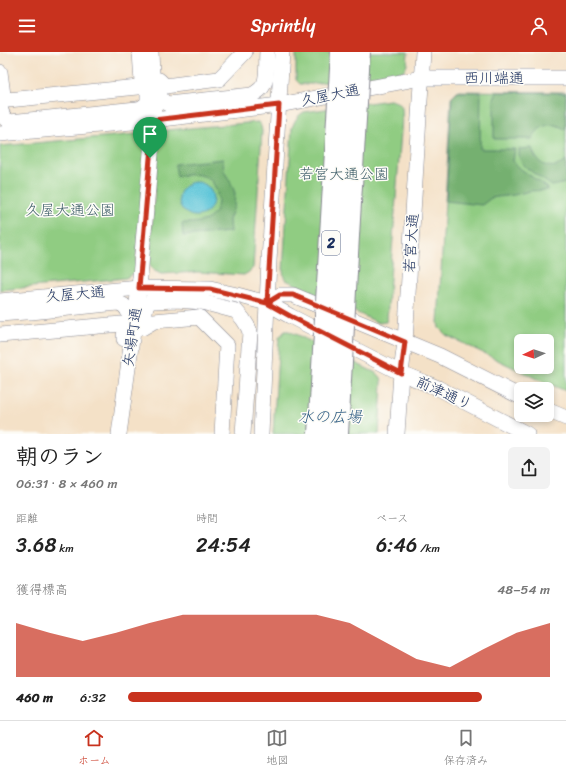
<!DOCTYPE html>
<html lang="ja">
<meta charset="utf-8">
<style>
body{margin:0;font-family:Sriracha,"Klee One",sans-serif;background:#f2f2f2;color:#222;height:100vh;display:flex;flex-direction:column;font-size:15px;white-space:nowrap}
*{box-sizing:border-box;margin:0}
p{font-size:13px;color:#767676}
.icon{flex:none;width:22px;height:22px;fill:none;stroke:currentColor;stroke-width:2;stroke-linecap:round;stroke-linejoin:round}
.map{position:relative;height:382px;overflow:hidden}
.side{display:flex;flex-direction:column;background:#fff;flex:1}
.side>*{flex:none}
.needle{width:26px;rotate:266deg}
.buttons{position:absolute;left:514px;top:282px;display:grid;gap:8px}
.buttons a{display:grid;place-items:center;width:40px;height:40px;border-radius:6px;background:#fff;box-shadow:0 2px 6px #0003;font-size:20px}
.pin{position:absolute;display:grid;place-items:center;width:34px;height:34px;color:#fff;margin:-41px -17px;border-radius:50% 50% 50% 0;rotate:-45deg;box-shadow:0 0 4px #0007}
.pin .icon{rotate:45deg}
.round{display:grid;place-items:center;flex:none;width:42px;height:42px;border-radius:6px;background:#f2f2f2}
.head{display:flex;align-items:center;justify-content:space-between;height:68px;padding:0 16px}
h1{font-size:22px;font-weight:600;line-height:30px}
.stats{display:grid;grid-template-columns:repeat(3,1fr);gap:6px;height:68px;padding:4px 16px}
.stats div{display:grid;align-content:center}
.stats b{font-size:20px;font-weight:600}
.stats small{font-size:11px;font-weight:400}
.stats p{font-size:11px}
.chart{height:112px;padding:8px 16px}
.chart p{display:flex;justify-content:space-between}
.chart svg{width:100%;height:72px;margin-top:4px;fill:#c8321e;opacity:.7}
ul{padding:0 16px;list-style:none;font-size:13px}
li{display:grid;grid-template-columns:64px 48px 1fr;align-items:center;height:30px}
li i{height:10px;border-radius:5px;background:#c8321e}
header{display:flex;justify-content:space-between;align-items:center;height:52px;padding:0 16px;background:#c8321e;color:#fff;font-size:18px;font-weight:600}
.dock{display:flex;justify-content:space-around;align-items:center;height:56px;border-top:1px solid #e0e0e0;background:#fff;font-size:11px;color:#767676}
.dock a{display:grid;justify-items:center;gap:2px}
.dock .selected{color:#c8321e}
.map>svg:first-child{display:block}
.green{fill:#90cc82;stroke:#567e70;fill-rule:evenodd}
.forest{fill:#74b070;stroke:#487067}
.water{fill:#5cc5d8;stroke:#3c7a9b}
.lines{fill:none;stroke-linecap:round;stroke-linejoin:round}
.minor-casing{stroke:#888892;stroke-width:16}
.minor{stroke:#fff;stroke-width:15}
.highway-bridge-casing{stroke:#888892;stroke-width:24;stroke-linecap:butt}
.highway-bridge{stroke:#fff;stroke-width:22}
.route-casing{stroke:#fff;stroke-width:8}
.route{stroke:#c8321e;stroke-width:5}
.labels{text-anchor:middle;stroke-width:3;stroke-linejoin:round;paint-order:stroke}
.shield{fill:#fdfcf7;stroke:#5f6c8c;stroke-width:1}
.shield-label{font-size:14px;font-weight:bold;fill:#1b2f5e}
.street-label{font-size:15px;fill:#1b2f5e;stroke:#fdfcf7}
.park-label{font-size:15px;fill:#3e5e69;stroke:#fdfcf7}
.water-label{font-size:16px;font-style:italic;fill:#2e5c83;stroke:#fdfcf7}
</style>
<header><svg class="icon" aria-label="menu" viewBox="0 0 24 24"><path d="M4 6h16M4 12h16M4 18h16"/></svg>Sprintly<svg class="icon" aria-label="person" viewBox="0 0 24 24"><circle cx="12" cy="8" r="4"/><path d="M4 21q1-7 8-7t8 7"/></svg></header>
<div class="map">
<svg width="566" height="382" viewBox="0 0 566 382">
<rect width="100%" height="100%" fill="#fdfcf7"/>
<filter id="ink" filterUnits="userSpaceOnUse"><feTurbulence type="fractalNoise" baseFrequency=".025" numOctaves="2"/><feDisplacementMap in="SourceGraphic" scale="8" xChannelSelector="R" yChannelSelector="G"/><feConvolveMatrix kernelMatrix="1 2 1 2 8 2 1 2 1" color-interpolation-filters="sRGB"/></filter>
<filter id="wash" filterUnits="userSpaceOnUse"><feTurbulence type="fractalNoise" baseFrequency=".012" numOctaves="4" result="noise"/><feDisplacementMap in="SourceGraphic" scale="16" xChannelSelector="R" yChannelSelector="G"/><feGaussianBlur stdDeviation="0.9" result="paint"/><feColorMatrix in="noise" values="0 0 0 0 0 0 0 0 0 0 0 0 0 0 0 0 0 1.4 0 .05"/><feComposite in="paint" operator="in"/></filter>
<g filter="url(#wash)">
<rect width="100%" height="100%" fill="#f4e1c7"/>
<g class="green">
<path d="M296,0h112c-1,8 1,16 -7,20l-90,12h-11l-4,-4z"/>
<path d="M458,39l108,1v299l-29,-12 -91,-44 -7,-7 -1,-5 13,-225zM521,289h26v26h-26z"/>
<path d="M390,48c12,3 13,6 12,18l-15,201 -1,3 -7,1 -93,-43 -2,-3 -1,-6 9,-143c3,-8 5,-12 12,-16z"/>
<polygon points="258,70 261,74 262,79 253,216 249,220 244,223 198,220 161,222 153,218 149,212 159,85 167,78"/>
<path d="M137,82c5,2 7,5 9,10l-11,128 -9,6 -126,12v-144z"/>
<path d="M285,279h4l87,42c5,3 6,6 6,11l-3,50h-106l6,-96 4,-5z"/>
</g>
<g class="forest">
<polygon points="458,40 481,40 480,97 515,97 513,109 515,113 548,136 547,138 530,139 514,143 497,145 491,146 482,153 446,149 452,45"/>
<path d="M497,40l69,1v37c-14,-10 -27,-5 -34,9h-38v-40z"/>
<path d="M532,96c5,18 19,24 34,13v22l-14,3c-8,-6 -29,-18 -32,-27 -1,-3 -1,-7 -1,-10z"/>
<path d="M223,107l1,12 7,12 4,10 -1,14 -5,13 1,12 -47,4 -1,-13c7,0 17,0 24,-3 13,-6 14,-21 9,-33 -2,-4 -4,-7 -8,-9 -9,-6 -20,-3 -30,-1l-2,-13z"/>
</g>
<circle class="water" cx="196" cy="147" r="17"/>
</g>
<g filter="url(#ink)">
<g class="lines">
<g class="minor-casing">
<g id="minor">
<polyline points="0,20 3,43 8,48 138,35 142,30 140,0"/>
<polyline points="159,28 165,34 219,27 245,0"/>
<path d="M159,31c1,10 -1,17 9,21l84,-9c5,-3 10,-6 12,-11 4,-8 2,-23 3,-32"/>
<path d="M0,54c1,7 3,13 10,16l127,-13 4,-1 7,-5v-14"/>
<polyline points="0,82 154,68 279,53 421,26 566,26"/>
<polyline points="0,249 139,236 210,237 237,243 267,251 290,264 401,321 438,336 527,382"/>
<polyline points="267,251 280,243 293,243 440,304 521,345"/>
<path d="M0,262l25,-2h6l86,-9c11,1 14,13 13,23"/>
<polyline points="0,283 121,272 125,276 124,287"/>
<polyline points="547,358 566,366"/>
<polyline points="119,382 139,236 154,68 151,0"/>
<polyline points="222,382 227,293 199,265 154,269 142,276 146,254 147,252 152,249 177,248 202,250 236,259 243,267 248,275 250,280 243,382"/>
<polyline points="261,382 269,209 282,0"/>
<polyline points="397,382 401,321 405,290 423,0"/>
</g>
</g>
<use href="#minor" class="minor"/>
<g class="highway-bridge-casing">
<g id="highway-bridge">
<polyline points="319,382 342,0"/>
<polyline points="337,382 348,184 359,0"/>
</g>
</g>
<use href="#highway-bridge" class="highway-bridge"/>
</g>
</g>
<g class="lines" filter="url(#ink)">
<g class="route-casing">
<polyline id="route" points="150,106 139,236 210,237 267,251 280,243 293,243 405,290 401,321 290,264 267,251 279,53 154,68 150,106"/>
</g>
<use href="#route" class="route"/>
</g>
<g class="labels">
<rect class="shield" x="322" y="179" width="18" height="24" rx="3"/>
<g class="shield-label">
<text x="331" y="196">2</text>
</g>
<g class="street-label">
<text x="494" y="31">西川端通</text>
<text transform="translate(330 43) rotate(-11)" y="5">久屋大通</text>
<text transform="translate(411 191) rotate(-86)" y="5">若宮大通</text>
<text transform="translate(75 242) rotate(-5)" y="5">久屋大通</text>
<text transform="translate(132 285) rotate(-82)" y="5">矢場町通</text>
<text transform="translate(444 341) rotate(25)" y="5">前津通り</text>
</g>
<g class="park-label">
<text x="344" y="127">若宮大通公園</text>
<text x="70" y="163">久屋大通公園</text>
</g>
<g class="water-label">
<text x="330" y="370">水の広場</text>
</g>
</g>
</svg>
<div class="buttons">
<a><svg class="needle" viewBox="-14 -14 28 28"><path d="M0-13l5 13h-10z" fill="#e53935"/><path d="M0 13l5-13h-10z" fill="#767676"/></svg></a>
<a><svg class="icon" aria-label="layers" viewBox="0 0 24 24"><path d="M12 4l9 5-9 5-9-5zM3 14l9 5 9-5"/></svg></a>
</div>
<div class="pin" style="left:150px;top:106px;background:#1e9e55"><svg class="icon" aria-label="arrive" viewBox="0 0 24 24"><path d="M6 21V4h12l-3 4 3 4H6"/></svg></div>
</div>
<section class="side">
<div class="head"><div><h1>朝のラン</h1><p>06:31 · 8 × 460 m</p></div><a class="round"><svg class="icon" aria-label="share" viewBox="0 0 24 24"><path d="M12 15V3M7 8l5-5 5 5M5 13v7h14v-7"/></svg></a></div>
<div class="stats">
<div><p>距離</p><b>3.68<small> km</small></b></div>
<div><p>時間</p><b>24:54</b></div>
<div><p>ペース</p><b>6:46<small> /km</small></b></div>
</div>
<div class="chart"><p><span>獲得標高</span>48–54 m</p>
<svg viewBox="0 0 160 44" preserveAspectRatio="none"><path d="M0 44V11L10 17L20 22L30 17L40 11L50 6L60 6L70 6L80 6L90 6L100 11L110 22L120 33L130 38L140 27L150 17L160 11V44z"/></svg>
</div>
<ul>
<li><b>460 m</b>6:32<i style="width:84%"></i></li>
</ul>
</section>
<nav class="dock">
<a class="selected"><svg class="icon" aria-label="home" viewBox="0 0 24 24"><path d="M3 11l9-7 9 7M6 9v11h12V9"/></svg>ホーム</a>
<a><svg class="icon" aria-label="map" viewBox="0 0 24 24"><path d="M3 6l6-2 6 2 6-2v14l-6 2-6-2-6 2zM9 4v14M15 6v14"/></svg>地図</a>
<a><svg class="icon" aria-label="saved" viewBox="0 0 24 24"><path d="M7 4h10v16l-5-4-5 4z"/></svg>保存済み</a>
</nav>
